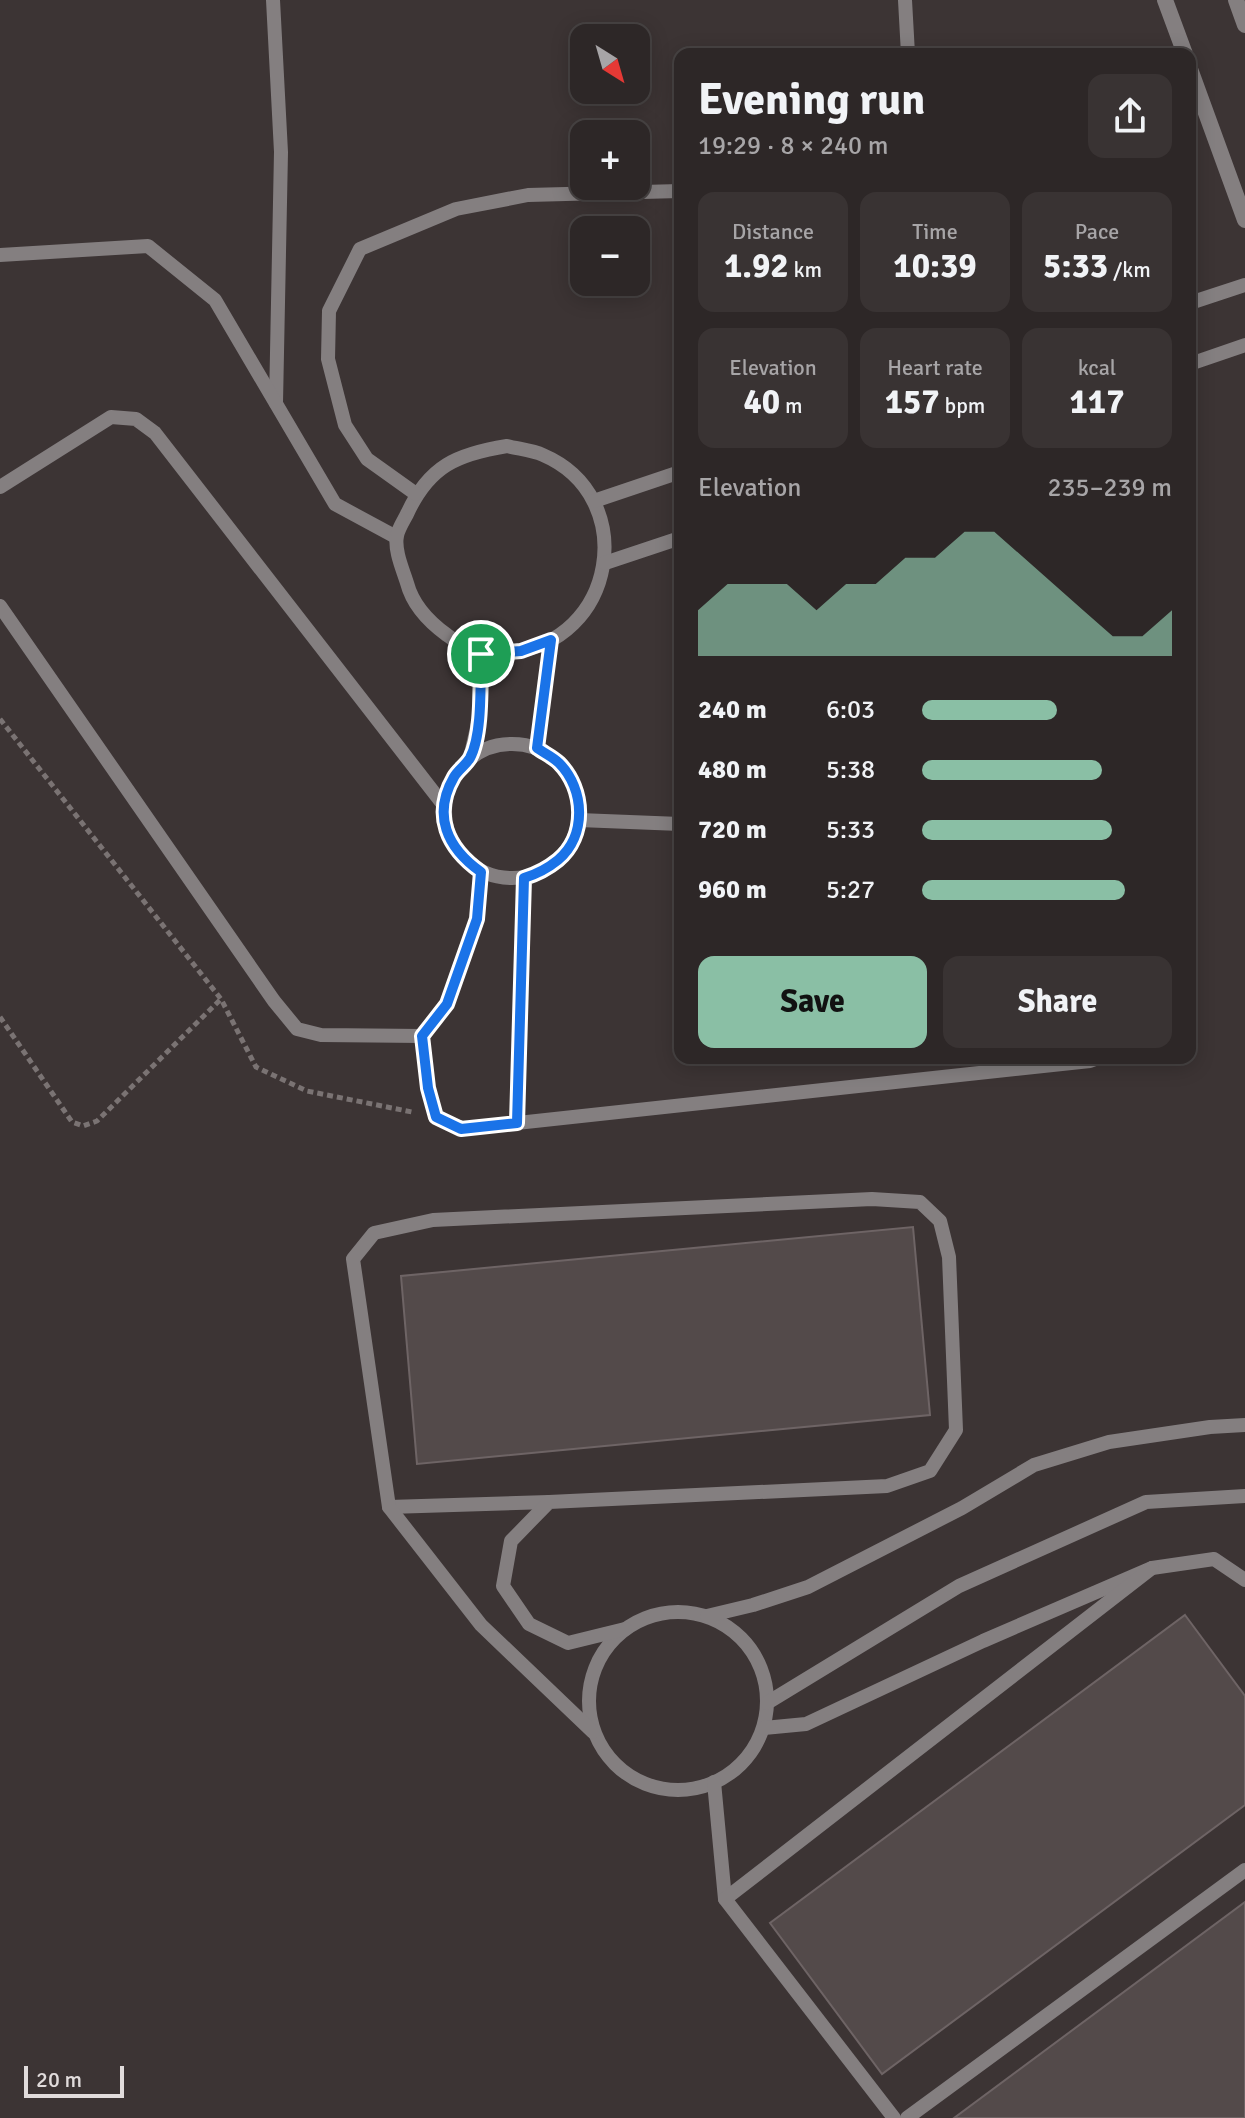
<!DOCTYPE html>
<meta charset="utf-8">
<style>
body{margin:0;font-family:Signika,sans-serif;background:#393333;color:#f1f3f6;height:100vh;display:flex;flex-direction:column;font-size:30px;white-space:nowrap}
*{box-sizing:border-box;margin:0}
p{font-size:26px;color:#a7a5a7}
.icon{flex:none;width:44px;height:44px;fill:none;stroke:currentColor;stroke-width:2;stroke-linecap:round;stroke-linejoin:round}
.map{position:relative;flex:1;overflow:hidden}
.drawer{position:absolute;left:674px;top:48px;width:522px;height:1016px;display:flex;flex-direction:column;background:#2d2727;border-radius:16px;box-shadow:0 4px 20px #0003,0 0 0 2px #484444}
.drawer>*{flex:none}
.needle{width:52px;rotate:143deg}
.controls{position:absolute;left:570px;top:24px;display:grid;gap:16px}
.controls a{display:grid;place-items:center;width:80px;height:80px;border-radius:16px;background:#2d2727;box-shadow:0 4px 20px #0003,0 0 0 2px #484444;font-size:40px}
.scale{position:absolute;left:24px;bottom:20px;width:100px;box-sizing:border-box;padding-left:8px;border:4px solid #e1dcdc;border-top:0;font-size:22px;line-height:28px;white-space:nowrap;color:#e1dcdc;-webkit-text-stroke:6px #3c3434;paint-order:stroke}
.pin{position:absolute;display:grid;place-items:center;width:68px;height:68px;color:#fff;margin:-34px;border:4px solid #fff;border-radius:50%;box-shadow:0 2px 8px #0007}
.round{display:grid;place-items:center;flex:none;width:84px;height:84px;border-radius:16px;background:#393333}
.summary{display:flex;align-items:center;justify-content:space-between;height:136px;padding:0 24px}
h1{font-size:44px;font-weight:700;line-height:60px}
.metrics{display:grid;grid-template-columns:repeat(3,1fr);gap:12px;height:136px;padding:8px 24px}
.metrics div{display:grid;align-content:center;border-radius:16px;background:#393333;text-align:center}
.metrics b{font-size:34px;font-weight:700}
.metrics small{font-size:22px;font-weight:400}
.metrics p{font-size:22px}
.chart{height:224px;padding:16px 24px}
.chart p{display:flex;justify-content:space-between}
.chart svg{width:100%;height:144px;margin-top:8px;fill:#8abfa5;opacity:.7}
.cta{display:flex;gap:16px;margin-top:auto;padding:16px 24px}
.cta a{flex:1;height:92px;border-radius:16px;background:#8abfa5;color:#111;font-size:32px;font-weight:700;line-height:92px;text-align:center}
.cta a+a{background:#393333;color:#f1f3f6}
ul{padding:0 24px;list-style:none;font-size:26px}
li{display:grid;grid-template-columns:128px 96px 1fr;align-items:center;height:60px}
li i{height:20px;border-radius:10px;background:#8abfa5}
.map>svg:first-child{display:block}
.building{fill:#534a4a;stroke:#6e6465;stroke-width:2}
.lines{fill:none;stroke-linecap:round;stroke-linejoin:round}
.path{stroke:#7a7373;stroke-width:5;stroke-dasharray:6 4;stroke-linecap:butt}
.service{stroke:#847f80;stroke-width:14}
.minor{stroke:#847f80;stroke-width:16}
.route-casing{stroke:#fff;stroke-width:16}
.route{stroke:#1a73e8;stroke-width:10}
</style>
<div class="map">
<svg width="1245" height="2118" viewBox="0 0 1245 2118">
<rect width="100%" height="100%" fill="#3c3434"/>
<g class="building">
<polygon points="913,1227 930,1415 417,1464 401,1276"/>
<polygon points="1185,1615 1245,1696 1245,1805 882,2074 770,1923"/>
<polygon points="1245,1902 1245,2118 954,2118"/>
</g>
<g class="lines">
<g class="path">
<polyline points="0,719 221,999 256,1067 307,1091 412,1112"/>
<polyline points="0,1017 72,1122 83,1126 97,1121 221,999"/>
</g>
<g class="service">
<polyline points="273,0 281,152 276,403"/>
<polyline points="905,0 908,54"/>
<polyline points="0,255 148,246 215,300 335,504 396,537"/>
<polyline points="1190,303 1245,285"/>
<polyline points="1190,364 1245,345"/>
<path d="M507,446c11,3 25,4 36,9 98,42 73,189 -34,197 -27,1 -40,0 -62,-17 -18,-13 -34,-29 -40,-52 -4,-13 -13,-33 -10,-47 1,-7 7,-16 10,-22 22,-48 50,-60 100,-68z"/>
<polyline points="0,487 111,417 136,419 155,433 442,803"/>
<polyline points="416,494 367,459 345,425 328,359 329,311 360,249 456,209 528,195 680,191"/>
<polyline points="594,501 680,472"/>
<polyline points="605,563 680,538"/>
<polyline points="0,606 274,1001 297,1029 321,1035 422,1036 447,1004 477,919 481,872"/>
<circle cx="512" cy="811" r="67"/>
<polyline points="537,748 551,640"/>
<polyline points="470,758 479,719 481,654"/>
<polyline points="579,820 680,824"/>
<polyline points="422,1036 428,1088 436,1117 461,1129 1090,1061 1098,1058"/>
<polyline points="517,1123 524,878"/>
<polyline points="389,1507 549,1502"/>
<circle cx="678" cy="1701" r="89"/>
<polyline points="707,1616 753,1605 808,1587 962,1508 1034,1465 1109,1442 1210,1427 1245,1425"/>
<polyline points="767,1703 959,1586 1146,1502 1245,1496"/>
<polyline points="764,1728 806,1724 983,1641 1152,1568 1214,1559 1245,1580"/>
<polyline points="593,1732 481,1625 389,1507 353,1259 374,1233 433,1220 872,1199 920,1202 940,1221 949,1257 956,1430 930,1471 887,1486 549,1502 511,1541 503,1586 529,1624 568,1643 625,1629"/>
<polyline points="714,1782 725,1899 894,2118"/>
<polyline points="725,1899 1152,1568"/>
<polyline points="907,2118 1245,1870"/>
</g>
<g class="minor">
<polyline points="1165,0 1185,54"/>
<polyline points="1236,0 1245,25"/>
<polyline points="1190,69 1245,220"/>
</g>
</g>
<g class="lines">
<g class="route-casing">
<path id="route" d="M551,640l-14,108c7,5 16,9 22,15 26,26 28,73 -1,97 -11,9 -21,14 -34,18l-7,245 -56,6 -25,-12 -8,-29 -6,-52 25,-32 30,-85 4,-47c-34,-24 -49,-57 -27,-95 4,-7 12,-12 16,-19 13,-24 10,-77 11,-104l40,-3z"/>
</g>
<use href="#route" class="route"/>
</g>
</svg>
<div class="controls">
<a><svg class="needle" viewBox="-14 -14 28 28"><path d="M0-13l5 13h-10z" fill="#e53935"/><path d="M0 13l5-13h-10z" fill="#a7a5a7"/></svg></a>
<a>+</a>
<a>−</a>
</div>
<div class="scale">20 m</div>
<div class="pin" style="left:481px;top:654px;background:#1e9e55"><svg class="icon" aria-label="arrive" viewBox="0 0 24 24"><path d="M6 21V4h12l-3 4 3 4H6"/></svg></div>
<section class="drawer">
<div class="summary"><div><h1>Evening run</h1><p>19:29 · 8 × 240 m</p></div><a class="round"><svg class="icon" aria-label="share" viewBox="0 0 24 24"><path d="M12 15V3M7 8l5-5 5 5M5 13v7h14v-7"/></svg></a></div>
<div class="metrics">
<div><p>Distance</p><b>1.92<small> km</small></b></div>
<div><p>Time</p><b>10:39</b></div>
<div><p>Pace</p><b>5:33<small> /km</small></b></div>
</div>
<div class="metrics">
<div><p>Elevation</p><b>40<small> m</small></b></div>
<div><p>Heart rate</p><b>157<small> bpm</small></b></div>
<div><p>kcal</p><b>117</b></div>
</div>
<div class="chart"><p><span>Elevation</span>235–239 m</p>
<svg viewBox="0 0 160 44" preserveAspectRatio="none"><path d="M0 44V30L10 22L20 22L30 22L40 30L50 22L60 22L70 14L80 14L90 6L100 6L110 14L120 22L130 30L140 38L150 38L160 30V44z"/></svg>
</div>
<ul>
<li><b>240 m</b>6:03<i style="width:54%"></i></li>
<li><b>480 m</b>5:38<i style="width:72%"></i></li>
<li><b>720 m</b>5:33<i style="width:76%"></i></li>
<li><b>960 m</b>5:27<i style="width:81%"></i></li>
</ul>
<div class="cta"><a>Save</a><a>Share</a></div>
</section>
</div>
